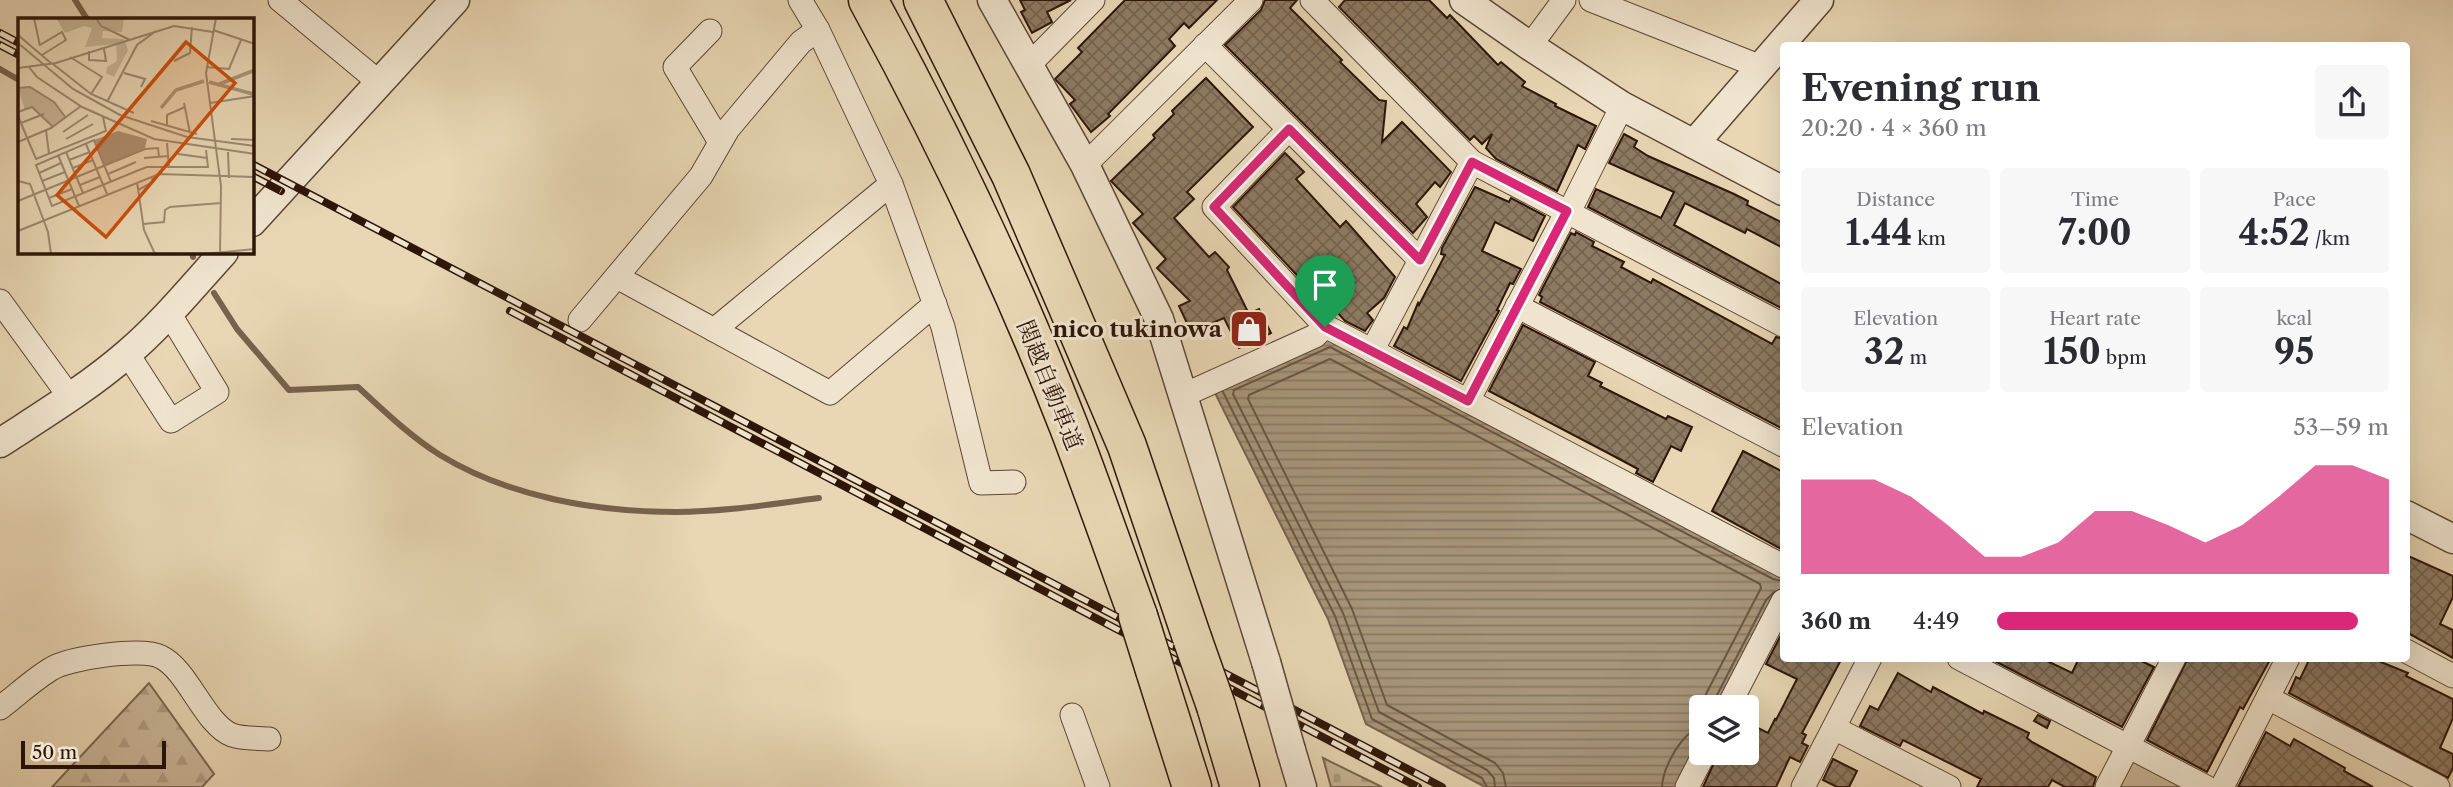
<!DOCTYPE html>
<meta charset="utf-8">
<style>
body{margin:0;font-family:"Libre Caslon Text","Noto Serif JP",serif;background:#f7f7f7;color:#2b2b33;height:100vh;display:flex;flex-direction:column;font-size:26px;white-space:nowrap}
*{box-sizing:border-box;margin:0}
p{font-size:23px;color:#7c7c81}
.icon{flex:none;width:38px;height:38px;fill:none;stroke:currentColor;stroke-width:2;stroke-linecap:round;stroke-linejoin:round}
.map{position:relative;flex:1;overflow:hidden}
.sheet{position:absolute;left:1780px;top:42px;width:630px;height:620px;display:flex;flex-direction:column;background:#fff;border-radius:7px;box-shadow:0 7px 28px #0002}
.sheet>*{flex:none}
.controls{position:absolute;left:1689px;top:695px;display:grid;gap:14px}
.controls a{display:grid;place-items:center;width:70px;height:70px;border-radius:7px;background:#fff;box-shadow:0 7px 28px #0002;font-size:35px}
.scale{position:absolute;left:21px;bottom:18px;width:145px;box-sizing:border-box;padding-left:7px;border:4px solid #2d1609;border-top:0;font-size:19px;line-height:24px;white-space:nowrap;color:#2d1609;-webkit-text-stroke:5px #f0e4ce;paint-order:stroke}
.pin{position:absolute;display:grid;place-items:center;width:60px;height:60px;color:#fff;margin:-72px -30px;border-radius:50% 50% 50% 0;rotate:-45deg;box-shadow:0 0 7px #0007}
.pin .icon{rotate:45deg}
.round{display:grid;place-items:center;flex:none;width:74px;height:74px;border-radius:7px;background:#f7f7f7}
.overview{display:flex;align-items:center;justify-content:space-between;height:119px;padding:0 21px}
h1{font-size:38px;font-weight:800;line-height:52px}
.stats{display:grid;grid-template-columns:repeat(3,1fr);gap:10px;height:119px;padding:7px 21px}
.stats div{display:grid;align-content:center;border-radius:7px;background:#f7f7f7;text-align:center}
.stats b{font-size:35px;font-weight:800}
.stats small{font-size:19px;font-weight:400}
.stats p{font-size:19px}
.chart{height:196px;padding:14px 21px}
.chart p{display:flex;justify-content:space-between}
.chart svg{width:100%;height:126px;margin-top:7px;fill:#db2777;opacity:.7}
ul{padding:0 21px;list-style:none;font-size:23px}
li{display:grid;grid-template-columns:112px 84px 1fr;align-items:center;height:52px}
li i{height:18px;border-radius:9px;background:#db2777}
.map>svg:first-child{display:block}
.green{fill:#c8b597;stroke:#7a6650;stroke-width:2}
.forest{fill:url(#forest-firs);stroke:#7a6650;stroke-width:2}
.cemetery{fill:url(#cemetery-stones);stroke:#7a6650;stroke-width:2}
.water{fill:url(#water-rules);stroke:#77624d;stroke-width:2}
.lines{fill:none;stroke-linecap:round;stroke-linejoin:round}
.shore{stroke:#6a5642;stroke-width:2}
.stream{stroke:#77624d;stroke-width:6}
.building{fill:url(#building-cross-hatch);stroke:#2d1609;stroke-width:2}
.minor-casing{stroke:#5c4634;stroke-width:25}
.tertiary-casing{stroke:#5c4634;stroke-width:31}
.motorway-casing{stroke:#2d1609;stroke-width:41}
.minor{stroke:#f0e4ce;stroke-width:23}
.tertiary{stroke:#f0e4ce;stroke-width:28}
.motorway{stroke:#e8d6b4;stroke-width:38}
.rail-casing{stroke:#2d1609;stroke-width:8}
.rail{stroke:#f0e4ce;stroke-width:5;stroke-dasharray:16;stroke-linecap:butt}
.tertiary-bridge-casing{stroke:#5c4634;stroke-width:31;stroke-linecap:butt}
.motorway-bridge-casing{stroke:#2d1609;stroke-width:41;stroke-linecap:butt}
.tertiary-bridge{stroke:#f0e4ce;stroke-width:28}
.motorway-bridge{stroke:#e8d6b4;stroke-width:38}
.route-casing{stroke:#fff;stroke-width:14}
.route{stroke:#db2777;stroke-width:9}
.labels{text-anchor:middle;stroke-width:6;stroke-linejoin:round;paint-order:stroke}
.poi-label{font-size:23px;font-weight:bold;fill:#2d1609;stroke:#f0e4ce;text-anchor:end}
.street-label{font-size:23px;fill:#2d1609;stroke:#f0e4ce}
.inset-river{fill:none;stroke:#a8957a;stroke-width:3.5}
.inset-road{fill:none;stroke:#9d8970;stroke-width:2}
.view{fill:#cc4f0c;fill-opacity:0.15;stroke:#cc4f0c;stroke-width:3.5}
.inset-edge{fill:none;stroke:#2d1609;stroke-width:3.5}
</style>
<div class="map">
<svg width="2453" height="787" viewBox="0 0 2453 787">
<defs>
<pattern id="forest-firs" width="22" height="20" patternUnits="userSpaceOnUse" patternTransform="scale(1.75)"><rect width="22" height="20" fill="#c8b597"/><path d="M5 1l3.5 6h-7zM16 11l3.5 6h-7z" fill="#ac9b81"/></pattern>
<pattern id="cemetery-stones" width="16" height="16" patternUnits="userSpaceOnUse" patternTransform="scale(1.75)"><rect width="16" height="16" fill="#c8b597"/><path d="M2 7V4a2 2 0 0 1 4 0v3zM10 15v-3a2 2 0 0 1 4 0v3z" fill="#ac9b81"/></pattern>
<pattern id="water-rules" width="6" height="5" patternUnits="userSpaceOnUse" patternTransform="scale(1.75)"><rect width="6" height="5" fill="#a8957a"/><path d="M0 2.5h6" fill="none" stroke="#897962"/></pattern>
<pattern id="building-cross-hatch" width="8" height="8" patternUnits="userSpaceOnUse" patternTransform="scale(1.75)"><rect width="8" height="8" fill="#8e7a62"/><path d="M0 0l8 8M0 8l8-8" fill="none" stroke="#74634f"/></pattern>
</defs>
<rect width="100%" height="100%" fill="#e8d6b4"/>
<filter id="stains"><feTurbulence type="fractalNoise" baseFrequency=".00286" numOctaves="4"/><feColorMatrix values="0 0 0 0 .2 0 0 0 0 .09 0 0 0 0 .02 0 0 0 .5 -.17"/></filter>
<radialGradient id="worn" r=".72"><stop offset=".6" stop-color="#630" stop-opacity="0"/><stop offset="1" stop-color="#630" stop-opacity=".3"/></radialGradient>
<polygon class="green" points="2128,746 2206,787 2107,787"/>
<polygon class="forest" points="149,683 214,774 202,787 52,787"/>
<polygon class="cemetery" points="1323,758 1382,787 1331,787"/>
<polygon class="water" points="1325,326 1783,566 1783,601 1728,707 1701,707 1701,752 1687,787 1485,787 1366,724 1328,619 1210,383"/>
<g class="lines">
<g class="shore">
<polyline points="1223,392 1335,616 1372,719 1482,778 1487,787"/>
<polyline points="1714,707 1716,697 1766,600 1774,592"/>
<polyline points="1495,787 1494,778 1487,770 1379,712 1343,613 1233,394 1234,390 1330,347 1773,579 1783,581"/>
<polyline points="1506,787 1503,773 1495,763 1387,705 1352,609 1248,399 1249,395 1330,359 1760,584 1761,588 1706,694 1703,707"/>
<path d="M1662,787c1,-20 20,-55 39,-60"/>
</g>
<g class="stream">
<polyline points="75,0 87,19"/>
<polyline points="0,69 19,80"/>
<polyline points="192,252 193,257"/>
<path d="M214,293l23,36 52,61 69,-3c26,24 52,49 82,68 69,42 156,57 236,57 48,0 95,-8 143,-14"/>
</g>
</g>
<g class="building">
<polygon points="1020,0 1071,0 1047,12 1052,22 1032,33 1021,12 1025,10"/>
<polygon points="1125,0 1217,0 1189,28 1184,23 1169,39 1175,46 1108,114 1110,116 1091,132 1070,104 1075,100 1055,79 1082,52 1078,48"/>
<polygon points="1265,0 1297,0 1290,8 1342,60 1340,62 1379,100 1386,101 1382,142 1402,122 1451,172 1440,187 1435,182 1416,204 1427,217 1413,233 1225,45 1261,10"/>
<polygon points="1345,0 1429,0 1447,18 1450,15 1498,65 1501,62 1525,82 1522,86 1556,104 1555,106 1596,126 1585,149 1578,145 1557,191 1496,159 1486,148 1492,134 1482,144 1474,136 1470,140 1339,7"/>
<polygon points="1206,78 1253,127 1187,192 1194,199 1174,218 1209,257 1215,252 1229,267 1227,270 1249,314 1259,309 1271,333 1239,348 1224,318 1191,332 1179,306 1190,301 1157,268 1166,259 1133,223 1143,214 1111,181 1155,138 1153,135 1174,114 1172,111"/>
<polygon points="1624,134 1637,141 1634,147 1648,156 1734,194 1748,201 1747,205 1783,223 1783,248 1747,229 1745,233 1685,203 1674,225 1783,285 1783,309 1588,207 1596,189 1661,218 1674,192 1609,163"/>
<polygon points="1285,153 1304,172 1296,179 1340,227 1346,221 1395,277 1384,298 1367,313 1373,320 1365,331 1345,321 1313,285 1309,288 1233,207"/>
<polygon points="1475,187 1509,202 1511,198 1545,216 1533,241 1495,222 1482,251 1521,269 1513,284 1510,283 1497,310 1499,311 1461,381 1394,346 1404,327 1407,329 1418,303 1419,305 1445,255 1441,254 1442,248"/>
<polygon points="1576,232 1594,242 1592,246 1624,262 1621,267 1651,283 1653,279 1772,344 1776,337 1783,339 1783,429 1540,302 1542,297 1539,295 1571,233 1575,235"/>
<polygon points="1523,325 1595,362 1588,376 1602,383 1600,386 1666,419 1668,416 1692,427 1681,451 1671,446 1653,482 1636,473 1638,469 1608,453 1489,391"/>
<polygon points="1743,451 1783,472 1783,550 1712,511"/>
<polygon points="2406,555 2453,576 2453,597 2440,624 2453,630 2453,658 2406,632"/>
<polygon points="1783,631 1783,658 1842,658 1802,733 1806,735 1802,743 1808,746 1800,762 1790,757 1776,787 1703,787 1719,752 1746,752 1746,722 1768,733 1775,719 1776,720 1797,679 1766,664"/>
<polygon points="1989,658 2041,658 2072,673 2079,658 2135,658 2154,667 2122,727"/>
<polygon points="2188,658 2271,658 2243,709 2240,707 2207,772 2147,740"/>
<polygon points="2310,658 2371,658 2408,673 2406,676 2453,699 2453,718 2440,748 2453,754 2453,768 2448,778 2289,693 2296,677 2300,679"/>
<polygon points="1898,673 1931,692 1933,687 1983,714 1984,711 2029,733 2027,738 2032,742 2096,777 2093,787 2065,787 2052,780 2048,787 1977,787 1981,779 1903,740 1900,746 1860,726 1870,706 1878,710"/>
<polygon points="2038,715 2050,721 2047,728 2034,721"/>
<polygon points="2266,732 2290,746 2294,739 2345,768 2344,771 2373,787 2238,787"/>
<polygon points="1833,759 1857,771 1849,787 1837,787 1823,780"/>
</g>
<g class="lines">
<g class="minor-casing">
<g id="minor">
<polyline points="280,0 380,83"/>
<polyline points="800,0 818,30 891,184 943,327 981,483 1014,482"/>
<polyline points="1312,0 1472,162 1783,325"/>
<polyline points="1591,0 1761,67"/>
<polyline points="710,31 675,67 720,142"/>
<polyline points="1205,45 1420,260"/>
<polyline points="1530,46 1564,0"/>
<polyline points="1029,65 1093,0"/>
<polyline points="1289,129 1214,207 1325,326 1783,566"/>
<polyline points="1085,165 1251,0"/>
<polyline points="1569,212 1622,106"/>
<polyline points="617,277 830,393 935,304"/>
<polyline points="0,301 69,396"/>
<polyline points="1517,306 1783,445"/>
<polyline points="580,320 701,176 728,129 801,42 818,30"/>
<polyline points="714,330 891,184"/>
<polyline points="1372,351 1472,162"/>
<polyline points="127,353 171,421 217,392 169,313"/>
<polyline points="1184,395 1315,336 1325,326"/>
<polyline points="1468,401 1567,211"/>
<polyline points="2406,651 2453,676"/>
<polyline points="1959,658 2206,787"/>
<polyline points="2268,698 2438,787"/>
<polyline points="1728,707 1783,601"/>
<path d="M0,708c17,-13 33,-28 51,-39 17,-11 91,-22 110,-12 27,13 44,68 71,78 11,4 26,3 37,4"/>
<polyline points="1072,715 1098,787"/>
<polyline points="1834,728 1949,787"/>
<polyline points="1687,787 1705,752"/>
<polyline points="1803,787 1870,658"/>
<polyline points="2107,787 2174,658"/>
<polyline points="2222,787 2288,658"/>
</g>
</g>
<g class="tertiary-casing">
<g id="tertiary">
<polyline points="992,0 1085,165 1159,319 1266,662"/>
<polyline points="1464,0 1530,46 1622,106 1783,191"/>
<polyline points="1694,144 1819,0"/>
<polyline points="252,222 455,0"/>
<path d="M0,443c43,-28 89,-56 128,-90 35,-30 65,-67 96,-101"/>
<polyline points="2406,515 2453,539"/>
<polyline points="1291,750 1302,787"/>
</g>
</g>
<g class="motorway-casing">
<g id="motorway">
<path d="M868,0c74,135 145,283 201,427 24,63 46,126 69,189"/>
<polyline points="923,0 1011,175 1067,305 1127,446 1192,638"/>
<polyline points="1155,670 1192,787"/>
<polyline points="1216,706 1240,787"/>
</g>
</g>
<use href="#minor" class="minor"/>
<use href="#tertiary" class="tertiary"/>
<use href="#motorway" class="motorway"/>
<g class="rail-casing">
<g id="rail">
<polyline points="0,33 19,43"/>
<polyline points="0,45 19,55"/>
<polyline points="252,164 1442,787"/>
<polyline points="252,176 281,191"/>
<polyline points="510,311 1418,787"/>
</g>
</g>
<use href="#rail" class="rail"/>
<g class="tertiary-bridge-casing">
<polyline id="tertiary-bridge" points="1266,662 1291,750"/>
</g>
<g class="motorway-bridge-casing">
<g id="motorway-bridge">
<polyline points="1138,616 1155,670"/>
<polyline points="1192,638 1216,706"/>
</g>
</g>
<use href="#tertiary-bridge" class="tertiary-bridge"/>
<use href="#motorway-bridge" class="motorway-bridge"/>
</g>
<g class="lines">
<g class="route-casing">
<polygon id="route" points="1289,129 1420,260 1472,162 1567,211 1468,401 1325,327 1214,207"/>
</g>
<use href="#route" class="route"/>
</g>
<defs>
<g id="shop-square" transform="scale(2.0125)"><rect x="-9" y="-9" width="18" height="18" rx="4" fill="#8f2418" stroke="#f0e4ce"/><path d="M-5-2.5h2.3a2.7 3.5 0 0 1 5.4 0H5L5.5 6h-11ZM-1.5-2.5h3a1.5 2.3 0 0 0-3 0Z" fill="#fff"/></g>
</defs>
<g fill-rule="evenodd">
<use href="#shop-square" x="1249" y="329"/>
</g>
<g class="labels">
<g class="poi-label">
<text x="1222" y="337">nico tukinowa</text>
</g>
<g class="street-label">
<text transform="translate(1050 385) rotate(68)" y="8">関越自動車道</text>
</g>
</g>
<g transform="translate(18 18)">
<rect width="236" height="236" fill="#e8d6b4"/>
<path d="M12,69l24,15 12,16 -13,9 -21,-20 -7,3 -7,-22z" fill="#c8b597"/>
<path d="M38,0h68l-2,14 -19,-1 -1,7 22,1 4,11 -14,27 -8,-4 1,-6 10,-6 -1,-17 -31,3 7,-19 -8,-2 -19,7z" fill="#c8b597"/>
<path d="M100,113l29,8 -2,9 -41,18 -10,-26z" fill="#a8957a"/>
<path class="inset-river" d="M191,64l44,12M199,67l38,-15M143,90l15,-18 28,-9"/>
<path class="inset-road" d="M16,0l6,28M78,0l5,8 29,14M198,0l-10,55 15,113 -1,68M195,12l42,14M0,17l34,29M0,25l55,46 47,26 67,22 68,9M22,27l22,-13 4,8 -24,15M71,33v9l17,1 -2,-12M52,39l32,20 -11,17M156,43l16,-8 2,-26M35,46l38,30 43,19M11,49l8,10 45,30 72,32 101,15M188,49l23,2 12,-29M0,50l38,-5 118,-37 39,6M106,55l21,6 -4,8M0,70l12,-1 24,15 12,16M89,84l30,-57 19,-14M166,85l6,30M192,85l45,-7M0,94l14,-5 21,20M0,98l18,43 70,-28 -3,-14M133,103l46,13M3,105l23,-9M149,108v-11l18,-8M28,112l3,24M45,114l25,-17M48,121l27,-15M213,121l24,1M0,124l33,-14 30,-22M149,125l2,24M68,126l21,50M48,134l17,41M210,134l1,26M160,136l29,4M40,137l21,51M126,140l25,-2M51,142l21,-8M55,150l20,-8M21,155l22,-10M90,156l28,-12M0,163l12,3 18,48 3,22M24,163l23,-9M93,164l-17,-42 -58,25 16,41 87,-36 8,-3h61l-2,-17M119,164l7,48 11,24M62,167l20,-8M120,172l15,-8 -1,-5M31,180l23,-9M0,183l127,-52 13,-1 1,9M125,206l21,-2 1,-12 5,-3 51,-4M0,213l141,-57 96,3M186,236l51,-5"/>
<path class="view" d="M168,24l49,41 -129,154 -49,-42z"/>
<rect width="236" height="236" class="inset-edge"/>
</g>
<rect width="100%" height="100%" filter="url(#stains)"/>
<rect width="100%" height="100%" fill="url(#worn)"/>
</svg>
<div class="controls">
<a><svg class="icon" aria-label="layers" viewBox="0 0 24 24"><path d="M12 4l9 5-9 5-9-5zM3 14l9 5 9-5"/></svg></a>
</div>
<div class="scale">50 m</div>
<div class="pin" style="left:1325px;top:327px;background:#1e9e55"><svg class="icon" aria-label="arrive" viewBox="0 0 24 24"><path d="M6 21V4h12l-3 4 3 4H6"/></svg></div>
<section class="sheet">
<div class="overview"><div><h1>Evening run</h1><p>20:20 · 4 × 360 m</p></div><a class="round"><svg class="icon" aria-label="share" viewBox="0 0 24 24"><path d="M12 15V3M7 8l5-5 5 5M5 13v7h14v-7"/></svg></a></div>
<div class="stats">
<div><p>Distance</p><b>1.44<small> km</small></b></div>
<div><p>Time</p><b>7:00</b></div>
<div><p>Pace</p><b>4:52<small> /km</small></b></div>
</div>
<div class="stats">
<div><p>Elevation</p><b>32<small> m</small></b></div>
<div><p>Heart rate</p><b>150<small> bpm</small></b></div>
<div><p>kcal</p><b>95</b></div>
</div>
<div class="chart"><p><span>Elevation</span>53–59 m</p>
<svg viewBox="0 0 160 44" preserveAspectRatio="none"><path d="M0 44V11L10 11L20 11L30 17L40 27L50 38L60 38L70 33L80 22L90 22L100 27L110 33L120 27L130 17L140 6L150 6L160 11V44z"/></svg>
</div>
<ul>
<li><b>360 m</b>4:49<i style="width:92%"></i></li>
</ul>
</section>
</div>
